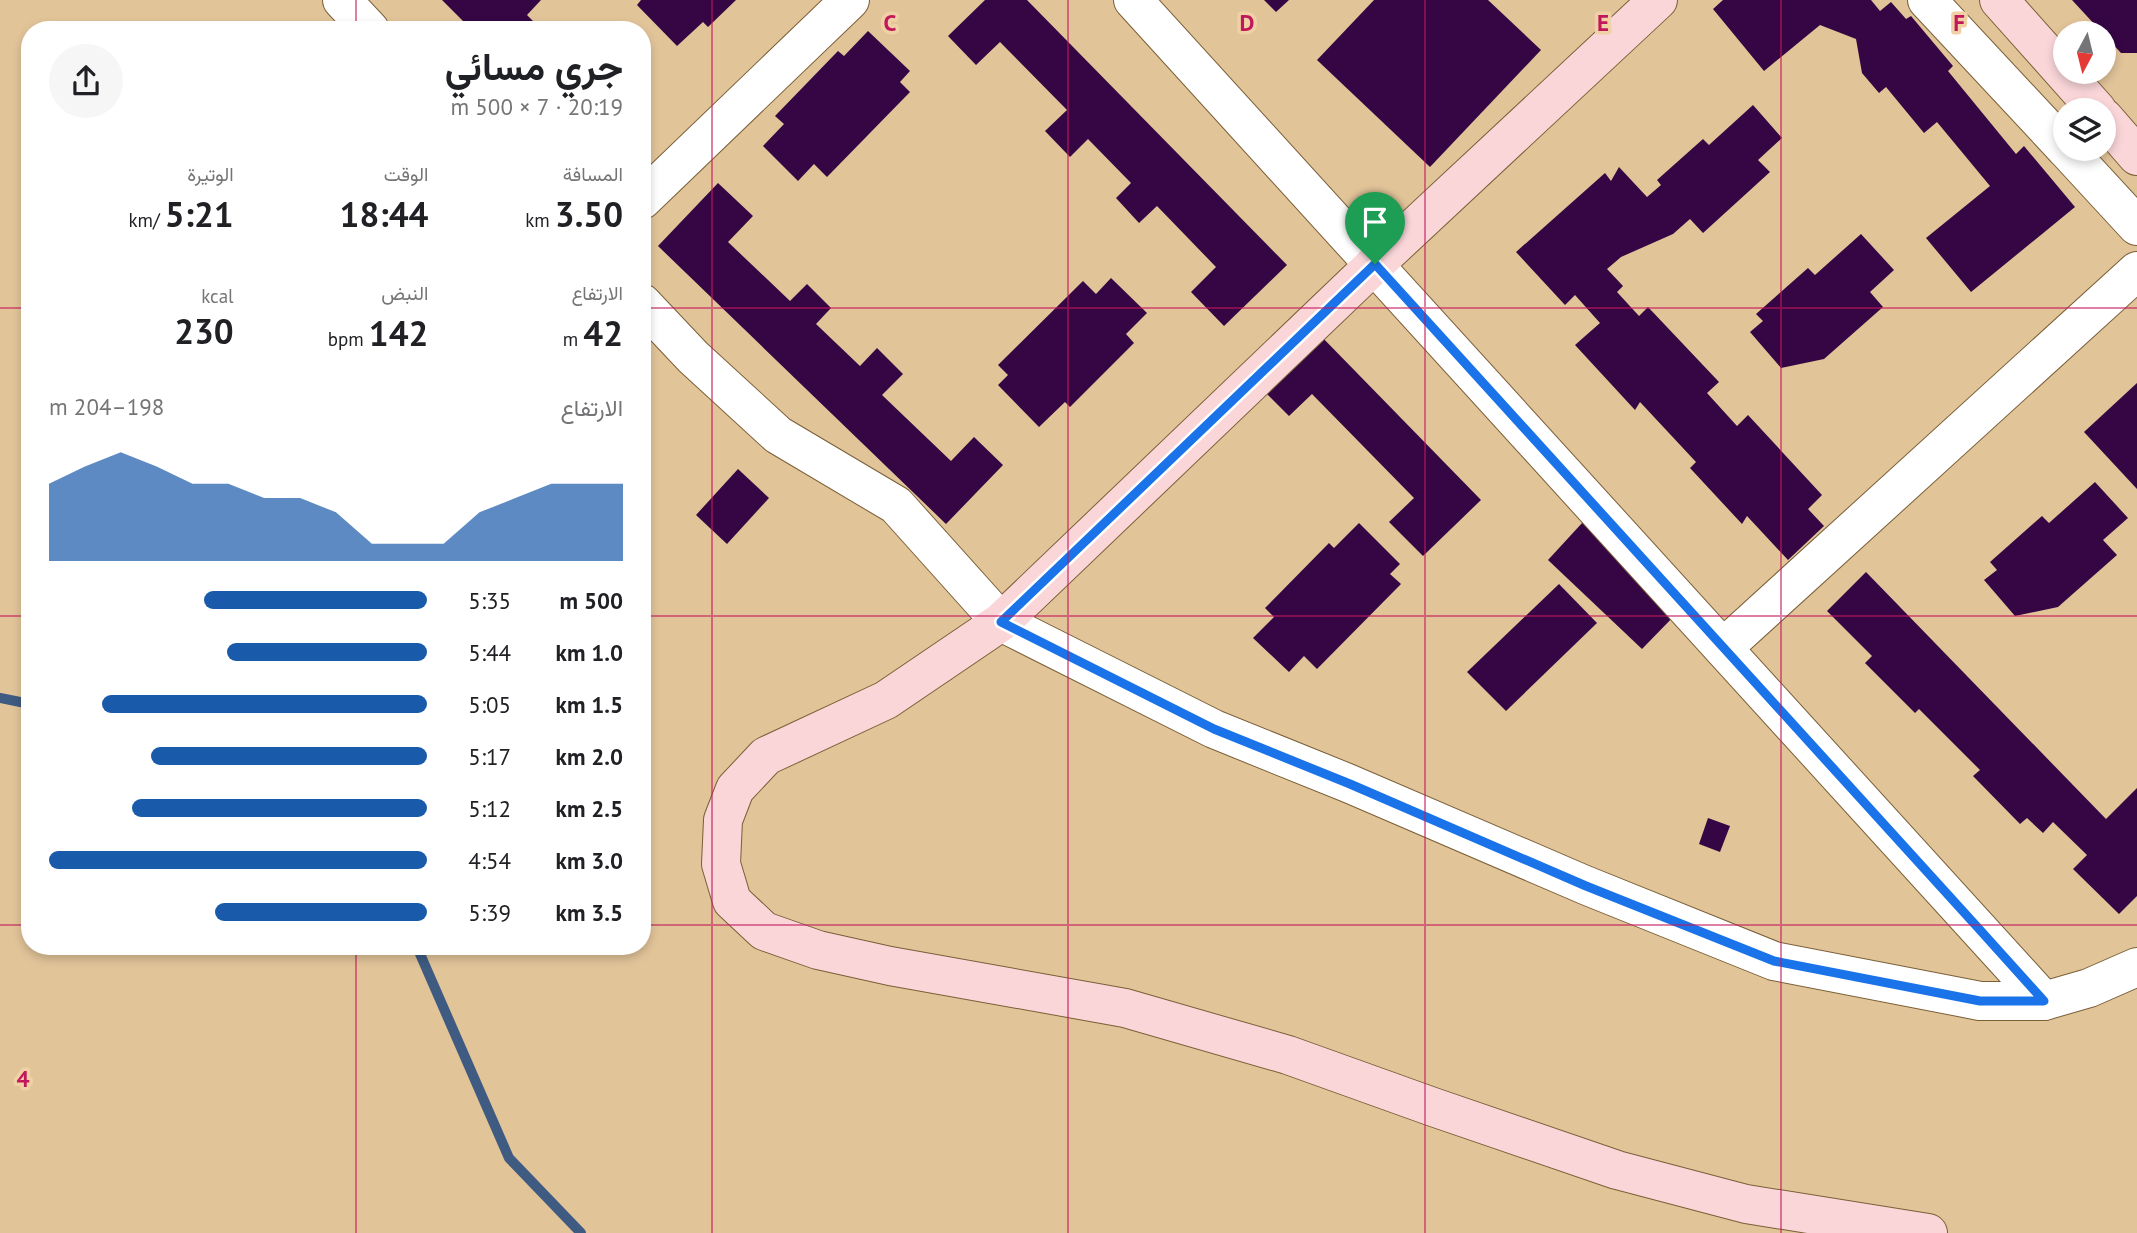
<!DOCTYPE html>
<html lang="ar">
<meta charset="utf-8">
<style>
body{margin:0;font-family:"PT Sans",Vazirmatn,sans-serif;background:#f6f6f6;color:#202124;direction:rtl;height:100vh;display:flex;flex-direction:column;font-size:26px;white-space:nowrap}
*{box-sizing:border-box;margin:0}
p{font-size:23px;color:#757577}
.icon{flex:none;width:38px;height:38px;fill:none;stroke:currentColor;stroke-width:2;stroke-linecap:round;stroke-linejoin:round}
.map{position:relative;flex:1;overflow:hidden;direction:ltr}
.drawer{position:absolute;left:21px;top:21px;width:630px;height:934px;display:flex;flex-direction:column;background:#fff;border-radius:28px;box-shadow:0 4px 10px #0003;direction:rtl}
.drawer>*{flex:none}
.needle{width:46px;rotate:187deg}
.tools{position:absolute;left:2053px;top:21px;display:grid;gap:14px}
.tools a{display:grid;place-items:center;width:63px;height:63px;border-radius:50%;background:#fff;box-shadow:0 4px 10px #0003;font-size:35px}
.pin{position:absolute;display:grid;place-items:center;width:60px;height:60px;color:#fff;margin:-72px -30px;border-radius:50% 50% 50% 0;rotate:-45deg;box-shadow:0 0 7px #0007}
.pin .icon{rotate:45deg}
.round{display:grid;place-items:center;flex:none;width:74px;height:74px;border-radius:37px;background:#f6f6f6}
.headline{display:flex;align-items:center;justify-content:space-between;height:119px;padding:0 28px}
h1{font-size:38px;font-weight:700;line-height:52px}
.metrics{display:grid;grid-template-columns:repeat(3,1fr);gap:10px;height:119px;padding:7px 28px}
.metrics div{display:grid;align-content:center}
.metrics b{font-size:35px;font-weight:700}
.metrics small{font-size:19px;font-weight:400}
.metrics p{font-size:19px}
.chart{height:196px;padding:14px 28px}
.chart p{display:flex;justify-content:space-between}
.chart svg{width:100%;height:126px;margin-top:7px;fill:#195aaa;opacity:.7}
ul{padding:0 28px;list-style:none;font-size:23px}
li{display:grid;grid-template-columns:112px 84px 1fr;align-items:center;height:52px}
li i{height:18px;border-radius:9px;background:#195aaa}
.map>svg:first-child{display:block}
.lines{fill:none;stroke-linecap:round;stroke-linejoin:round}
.stream{stroke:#3f5b81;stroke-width:10}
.building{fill:#350643}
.street-casing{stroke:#7a5f37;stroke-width:40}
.secondary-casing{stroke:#7a5f37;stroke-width:40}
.street{stroke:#fff;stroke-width:38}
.secondary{stroke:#fad6d9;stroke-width:38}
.route-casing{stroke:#fff;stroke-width:14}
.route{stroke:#1a73e8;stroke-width:9}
.grid{fill:none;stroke:#c2185b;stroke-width:2;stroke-opacity:0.55}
.grid-label{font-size:23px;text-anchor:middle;font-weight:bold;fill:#c2185b;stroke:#f0d1a5;stroke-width:7;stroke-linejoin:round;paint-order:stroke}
</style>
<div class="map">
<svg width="2137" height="1233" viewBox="0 0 2137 1233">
<rect width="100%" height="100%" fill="#e2c499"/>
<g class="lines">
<g class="stream">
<polyline points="0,698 30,704"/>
<polyline points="417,947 509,1158 581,1233"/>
</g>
</g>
<g class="building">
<polygon points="442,0 541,0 527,15 542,30 472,30"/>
<polygon points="641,0 736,0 708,27 703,22 677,46 637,5"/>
<polygon points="985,0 1027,0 1287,265 1224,326 1191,292 1216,267 1157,206 1139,223 1116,198 1131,183 1088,139 1070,157 1045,131 1067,110 1000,42 976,65 948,36"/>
<polygon points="1264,0 1289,0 1276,12"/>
<polygon points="1374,0 1488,0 1541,50 1430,167 1317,60"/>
<polygon points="1723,0 1871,0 1880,11 1891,2 1906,19 1911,16 1953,66 1948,71 2016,154 2024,146 2075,207 1971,292 1926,238 1990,186 1937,122 1924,133 1886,87 1879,93 1862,73 1856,39 1820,25 1764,71 1713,9"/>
<polygon points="2072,0 2137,0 2137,53 2121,53"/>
<polygon points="868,31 910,71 900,82 910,92 827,177 814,164 798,181 763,146 784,124 775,116 838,51 844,56"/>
<polygon points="1753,105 1782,138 1758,160 1770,172 1703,233 1690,219 1673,234 1621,257 1607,269 1623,286 1617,292 1639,316 1648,307 1719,382 1707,393 1737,426 1748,415 1822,495 1808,509 1824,526 1788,560 1747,516 1742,524 1690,468 1696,462 1640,402 1635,410 1575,345 1600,323 1575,295 1565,305 1516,252 1605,173 1611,181 1619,167 1647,197 1661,185 1657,180 1703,139 1709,145"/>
<polygon points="718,183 753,216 728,242 790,301 807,284 831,308 816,324 860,366 877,348 903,374 882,395 951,461 974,437 1003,465 946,524 658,246"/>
<polygon points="1861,234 1894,270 1870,292 1883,307 1824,359 1781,368 1750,332 1763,321 1756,314 1808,268 1815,275"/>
<polygon points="1111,278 1147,313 1126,334 1134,343 1070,407 1065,402 1039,427 998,385 1008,375 998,365 1083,281 1096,294"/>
<polygon points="1317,332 1481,500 1423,556 1389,522 1414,498 1312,394 1289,416 1260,387"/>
<polygon points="2137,383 2137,489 2084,432"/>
<polygon points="738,469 769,498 727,544 696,515"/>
<polygon points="2095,482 2128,518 2103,540 2117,555 2058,607 2015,616 1984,580 1997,570 1990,562 2042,516 2049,523"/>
<polygon points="1583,522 1678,612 1642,649 1548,560"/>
<polygon points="1359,523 1400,564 1390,574 1401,584 1317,669 1304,656 1289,672 1253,638 1274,617 1265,608 1329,543 1334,548"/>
<polygon points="1866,572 2106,819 2137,788 2137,896 2119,914 2073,869 2087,855 2053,822 2043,833 2027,818 2020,824 1973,776 1980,770 1919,709 1915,713 1865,663 1872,656 1827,611"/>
<polygon points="1559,584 1597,623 1506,711 1467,672"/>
<polygon points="1708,818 1730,826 1720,852 1699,844"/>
</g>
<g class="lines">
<g class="street-casing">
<g id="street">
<polyline points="342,0 370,30"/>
<polyline points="1133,0 2044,1001"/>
<polyline points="1927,0 2065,148"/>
<polyline points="2066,149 2137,226"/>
<polyline points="642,200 850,0"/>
<polyline points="642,303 693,357 778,435 896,505 1001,622 1214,729 1350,784 1585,885 1774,961 1980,1001 2044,1001 2089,988 2137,967"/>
<polyline points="1723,648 2137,271"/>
</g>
</g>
<g class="secondary-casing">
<g id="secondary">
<polyline points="1658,0 1375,264 1001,622 886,700 766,756 735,789 723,820 721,864 732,901 764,931 818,950 890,966 1125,1008 1288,1055 1433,1107 1617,1170 1746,1204 1928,1233"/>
<polyline points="1999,0 2097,110"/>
<polyline points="2104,118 2137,156"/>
</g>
</g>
<use href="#street" class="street"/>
<use href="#secondary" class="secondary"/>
</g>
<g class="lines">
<g class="route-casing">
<polygon id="route" points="1375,264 1980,930 2044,1001 1980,1001 1774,961 1586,886 1350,784 1214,729 1001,622"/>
</g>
<use href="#route" class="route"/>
</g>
<path class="grid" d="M356,0v30M712,0v1233M1068,0v1233M1425,0v1233M1781,0v1233M0,308h30M642,308h1495M0,616h30M642,616h1495M0,925h30M642,925h1495M356,947v286"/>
<g class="grid-label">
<text x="890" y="31">C</text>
<text x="1247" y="31">D</text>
<text x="1603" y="31">E</text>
<text x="1959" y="31">F</text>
<text x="23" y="1087">4</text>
</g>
</svg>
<div class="tools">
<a><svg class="needle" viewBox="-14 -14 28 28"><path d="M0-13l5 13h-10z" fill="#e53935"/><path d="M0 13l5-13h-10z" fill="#757577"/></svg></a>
<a><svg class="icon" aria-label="layers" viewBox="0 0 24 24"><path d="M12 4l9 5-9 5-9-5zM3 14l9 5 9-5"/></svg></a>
</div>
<div class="pin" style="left:1375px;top:264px;background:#1e9e55"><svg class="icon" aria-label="arrive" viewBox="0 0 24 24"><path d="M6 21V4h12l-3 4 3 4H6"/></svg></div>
<section class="drawer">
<div class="headline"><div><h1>جري مسائي</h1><p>20:19 · 7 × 500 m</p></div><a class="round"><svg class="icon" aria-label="share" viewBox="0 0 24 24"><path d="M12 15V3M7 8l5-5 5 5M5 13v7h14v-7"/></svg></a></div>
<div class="metrics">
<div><p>المسافة</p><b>3.50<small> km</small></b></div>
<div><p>الوقت</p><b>18:44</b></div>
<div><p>الوتيرة</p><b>5:21<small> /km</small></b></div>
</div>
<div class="metrics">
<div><p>الارتفاع</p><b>42<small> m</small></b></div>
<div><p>النبض</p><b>142<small> bpm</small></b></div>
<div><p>kcal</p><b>230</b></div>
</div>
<div class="chart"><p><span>الارتفاع</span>198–204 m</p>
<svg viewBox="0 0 160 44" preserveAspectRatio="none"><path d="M0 44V17L10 11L20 6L30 11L40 17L50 17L60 22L70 22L80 27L90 38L100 38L110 38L120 27L130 22L140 17L150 17L160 17V44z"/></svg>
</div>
<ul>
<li><b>500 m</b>5:35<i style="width:59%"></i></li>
<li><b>1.0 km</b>5:44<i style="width:53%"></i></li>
<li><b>1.5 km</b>5:05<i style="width:86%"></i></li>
<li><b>2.0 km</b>5:17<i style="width:73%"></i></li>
<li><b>2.5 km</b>5:12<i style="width:78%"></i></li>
<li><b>3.0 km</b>4:54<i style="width:100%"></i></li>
<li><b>3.5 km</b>5:39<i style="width:56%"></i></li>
</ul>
</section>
</div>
